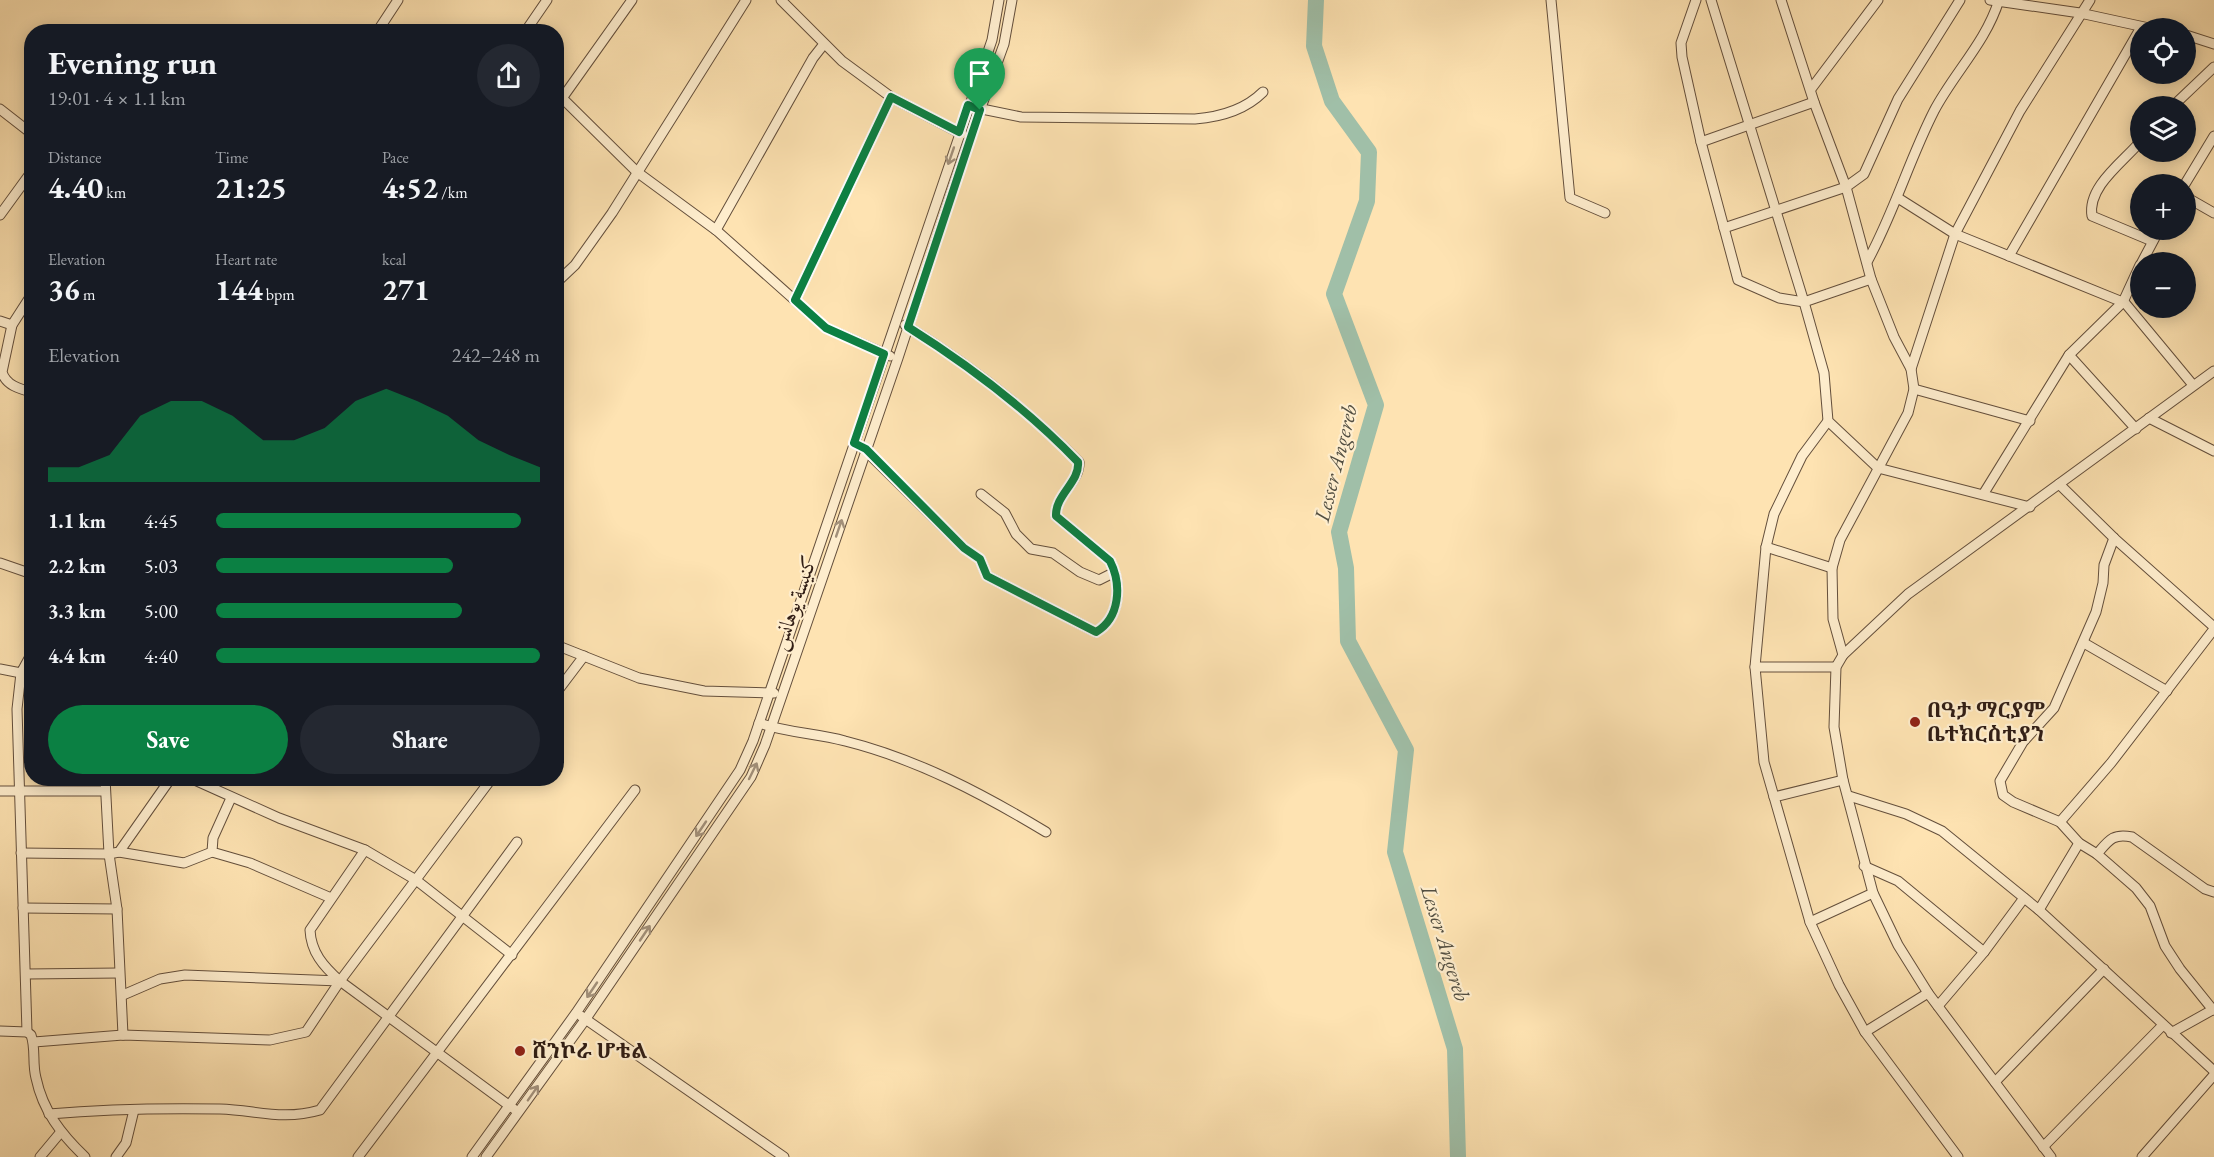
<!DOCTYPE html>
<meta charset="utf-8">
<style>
body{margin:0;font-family:"EB Garamond",Amiri,"Noto Serif Ethiopic",serif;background:#242831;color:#f1f3f6;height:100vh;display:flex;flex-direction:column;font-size:22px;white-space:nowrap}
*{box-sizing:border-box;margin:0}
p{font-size:20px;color:#9ea1a6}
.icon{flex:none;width:33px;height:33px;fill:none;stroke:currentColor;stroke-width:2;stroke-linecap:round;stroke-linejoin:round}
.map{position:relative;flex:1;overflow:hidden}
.drawer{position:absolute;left:24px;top:24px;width:540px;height:762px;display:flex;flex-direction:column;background:#171b24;border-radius:24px;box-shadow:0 3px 15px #0003}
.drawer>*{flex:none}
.fabs{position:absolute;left:2130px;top:18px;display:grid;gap:12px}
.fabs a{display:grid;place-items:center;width:66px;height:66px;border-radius:50%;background:#171b24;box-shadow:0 3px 15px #0003;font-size:30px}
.pin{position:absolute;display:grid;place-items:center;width:51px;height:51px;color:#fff;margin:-62px -26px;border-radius:50% 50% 50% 0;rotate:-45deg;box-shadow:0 0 6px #0007}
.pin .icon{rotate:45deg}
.round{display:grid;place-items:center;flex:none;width:63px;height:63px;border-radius:32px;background:#242831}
.head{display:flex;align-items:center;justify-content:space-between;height:102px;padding:0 24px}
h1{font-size:33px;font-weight:700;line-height:45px}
.figures{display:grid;grid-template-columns:repeat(3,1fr);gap:9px;height:102px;padding:6px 24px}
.figures div{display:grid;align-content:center}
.figures b{font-size:30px;font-weight:700}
.figures small{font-size:16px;font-weight:400}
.figures p{font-size:16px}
.chart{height:168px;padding:12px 24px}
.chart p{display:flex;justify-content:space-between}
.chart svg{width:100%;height:108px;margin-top:6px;fill:#0b8043;opacity:.7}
.action{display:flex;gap:12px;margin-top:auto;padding:12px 24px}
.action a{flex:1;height:69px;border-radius:36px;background:#0b8043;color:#fff;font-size:24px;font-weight:700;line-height:69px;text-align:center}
.action a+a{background:#242831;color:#f1f3f6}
ul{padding:0 24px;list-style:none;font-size:20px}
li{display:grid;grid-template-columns:96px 72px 1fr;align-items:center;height:45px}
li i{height:15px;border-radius:8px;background:#0b8043}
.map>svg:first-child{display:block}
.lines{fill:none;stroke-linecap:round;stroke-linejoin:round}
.river{stroke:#a0bfa8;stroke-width:16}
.minor-casing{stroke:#644f3c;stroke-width:11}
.minor{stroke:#feedcd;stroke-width:9}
.oneway{stroke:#a2907a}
.route-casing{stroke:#fff;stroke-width:12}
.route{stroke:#0b8043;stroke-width:8}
.poi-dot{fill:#8f2418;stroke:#feedcd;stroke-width:2}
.labels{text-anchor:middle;stroke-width:4.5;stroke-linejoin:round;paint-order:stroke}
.street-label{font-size:21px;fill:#311e15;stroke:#feedcd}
.poi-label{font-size:21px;font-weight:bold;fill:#311e15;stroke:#feedcd;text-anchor:start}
.water-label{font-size:22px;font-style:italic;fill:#524e41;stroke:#feedcd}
</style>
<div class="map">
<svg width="2214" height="1157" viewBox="0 0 2214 1157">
<rect width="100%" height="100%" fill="#fee3b2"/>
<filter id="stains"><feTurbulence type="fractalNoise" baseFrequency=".00333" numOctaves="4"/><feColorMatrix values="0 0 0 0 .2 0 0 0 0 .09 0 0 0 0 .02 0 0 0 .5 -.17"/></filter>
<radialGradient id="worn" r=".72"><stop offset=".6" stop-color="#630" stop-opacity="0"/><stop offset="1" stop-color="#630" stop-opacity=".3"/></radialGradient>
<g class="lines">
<polyline class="river" points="1316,0 1314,46 1332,101 1369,152 1367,201 1334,294 1376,405 1339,532 1346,568 1348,641 1406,750 1395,852 1455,1049 1458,1157"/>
<g class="minor-casing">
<g id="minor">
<polyline points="781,0 842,61 891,97 962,134"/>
<polyline points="1551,0 1570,198 1605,213"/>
<polyline points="1696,0 1681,43 1682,57 1701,142 1738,280 1779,298 1804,302 1871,279"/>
<polyline points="1711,0 1804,302 1824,373 1828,421 1878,468 2030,507"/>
<polyline points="1781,0 1814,102 1846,187 1871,279 1894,337 1911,369 1914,389 1908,413 1840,540 1832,568 1833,619 1843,655"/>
<polyline points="1990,0 2080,13 2149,28"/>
<polyline points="377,32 398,0"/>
<polyline points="525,32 547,0"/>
<polyline points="2186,35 2214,44"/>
<polyline points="1811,89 1878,0"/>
<polyline points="556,92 637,172 716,230 826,328 890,356"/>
<polyline points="563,97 632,0"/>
<polyline points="2173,106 2214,67"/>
<path d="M977,108l44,9 174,2c25,-2 50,-9 68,-27"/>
<polyline points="0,109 32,134"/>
<polyline points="1701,142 1814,102"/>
<path d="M2140,142c-17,20 -53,45 -48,74l60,25"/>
<polyline points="2185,184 2214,136"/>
<polyline points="2186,197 2214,213"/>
<polyline points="1898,198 1955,234 2125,303 2193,385"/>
<polyline points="0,215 32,171"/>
<polyline points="1724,228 1846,187 1864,174 1898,99 1960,0"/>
<polyline points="716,230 813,58 824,44"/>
<polyline points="2009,256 2140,29"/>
<path d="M1867,262c27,-49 42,-102 67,-151 20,-38 52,-69 65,-111"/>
<polyline points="2142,262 2159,230"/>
<polyline points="556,283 575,265 612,213 746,0"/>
<path d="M32,294l-20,31 -10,47c4,13 17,17 30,20"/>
<polyline points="795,300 891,97"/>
<polyline points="0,321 12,325"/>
<polyline points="2069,355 2136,429"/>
<polyline points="1911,369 1955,234 2020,111 2090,0"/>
<polyline points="1914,389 2030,421"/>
<polyline points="2149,418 2214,451"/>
<polyline points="1828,421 1802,456 1774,514 1766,547 1755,667 1764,762 1810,922 1839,985 1865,1032 1958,1157"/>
<path d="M862,447l102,101 16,11 7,17 109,56c24,-14 26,-47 14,-71l-54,-45c-1,-21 24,-34 23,-54 -52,-53 -111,-98 -174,-137"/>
<polyline points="2059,484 2114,538 2214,627"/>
<polyline points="1984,493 2069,355 2123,302 2140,265"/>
<polyline points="981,494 1005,513 1016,534 1031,549 1053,553 1080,572 1099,580 1113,573"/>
<polyline points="2114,538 2104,565 2103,583 2096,612 2054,708 2023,742 2000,781 2003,795 2013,802 2060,822 2079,843 2097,854 2136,888 2150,906 2165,946 2180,969 2213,1010"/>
<polyline points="1766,547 1832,568"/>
<polyline points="0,563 32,574"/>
<polyline points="2084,643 2167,691"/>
<polyline points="556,645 639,678 704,691 774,693"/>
<polyline points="1755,667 1836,667"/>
<polyline points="0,669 21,673 32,653"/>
<polyline points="21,673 17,709 27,1032"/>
<polyline points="556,693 584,656"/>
<path d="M759,723c28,10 58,10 86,18 72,18 138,53 201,91"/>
<polyline points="105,778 109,854 117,909 123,1035"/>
<polyline points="190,778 279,818 365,850 416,880 512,955"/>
<polyline points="0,791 105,791"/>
<polyline points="1849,796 1906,814 1942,831 2039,910 2214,1071"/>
<polyline points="1774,797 1843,780"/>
<polyline points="231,798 213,838 212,852 250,863 331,898"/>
<polyline points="2060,822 2111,763 2214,629"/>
<path d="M365,850l-55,80c1,22 13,36 30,51l174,128"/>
<polyline points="119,852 184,863 212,852"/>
<polyline points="21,853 109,854 119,852 171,778"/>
<path d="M2097,854c12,-14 16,-21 35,-17l73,52 9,3"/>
<polyline points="1864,866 1898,881 1984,952"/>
<polyline points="23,908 117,909"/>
<polyline points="2039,910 2079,843"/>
<polyline points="1810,922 1873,893"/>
<polyline points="27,974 119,973"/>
<polyline points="123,995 160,979 185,975 340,981"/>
<polyline points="1938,1006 1984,952 2024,898"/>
<polyline points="581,1016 784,1157"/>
<path d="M0,1031l27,1 4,3c5,14 1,28 5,43 7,33 25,56 49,79"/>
<polyline points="1865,1032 1928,993"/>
<polyline points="2171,1033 2214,1009"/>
<polyline points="34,1042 123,1035 270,1040 306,1032 340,981 492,778"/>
<polyline points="1995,1082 2104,969"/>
<path d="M49,1114c57,-5 114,-6 171,-5 36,1 62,12 100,1l197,-268"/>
<polyline points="2043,1147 2163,1025"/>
<polyline points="40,1157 60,1133"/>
<polyline points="116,1157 126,1143 134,1110"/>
<polyline points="358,1157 635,790"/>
<polyline points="472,1157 576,1013 740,770 753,741 992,40 999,0"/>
<polyline points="486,1157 585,1020 751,777 765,745 898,358 970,138 1004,44 1012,0"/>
<polyline points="2051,1157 1928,993 1898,945 1873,893 1843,780 1834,727 1836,667 1843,655 1908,594 2214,371"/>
<polyline points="2142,1157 2214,1075"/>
</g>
</g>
<use href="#minor" class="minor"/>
</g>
<defs><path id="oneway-shaft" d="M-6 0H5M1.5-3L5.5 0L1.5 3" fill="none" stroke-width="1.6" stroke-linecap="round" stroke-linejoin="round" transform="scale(1.5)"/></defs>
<g class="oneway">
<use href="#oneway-shaft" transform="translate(951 156) rotate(109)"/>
<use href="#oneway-shaft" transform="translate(839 528) rotate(-71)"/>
<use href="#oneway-shaft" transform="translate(753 771) rotate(-64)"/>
<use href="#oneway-shaft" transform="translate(701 829) rotate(124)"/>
<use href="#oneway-shaft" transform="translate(645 933) rotate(-56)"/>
<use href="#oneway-shaft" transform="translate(592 990) rotate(124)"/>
<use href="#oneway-shaft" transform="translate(533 1093) rotate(-55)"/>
</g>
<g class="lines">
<g class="route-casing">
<path id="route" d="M891,97l68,35 9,-27 12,5 -72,217c62,39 120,83 170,135 2,20 -23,33 -22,54l54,45c12,24 10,57 -14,71l-109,-56 -7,-17 -16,-11 -98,-99 -12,-6 30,-89 -58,-26 -31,-28z"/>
</g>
<use href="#route" class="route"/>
</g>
<g class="poi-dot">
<circle cx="1915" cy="722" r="6"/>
<circle cx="520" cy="1051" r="6"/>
</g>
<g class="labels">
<g class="street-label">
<text transform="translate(794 603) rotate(-71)" y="7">كنيسة يوهانس</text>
</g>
<g class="poi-label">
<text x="1927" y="717">በዓታ ማርያም<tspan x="1927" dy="24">ቤተክርስቲያን</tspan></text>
<text x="532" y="1058">ሸንኮራ ሆቴል</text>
</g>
<g class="water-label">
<text transform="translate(1335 463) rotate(-76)" y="8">Lesser Angereb</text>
<text transform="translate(1446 943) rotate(73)" y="8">Lesser Angereb</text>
</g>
</g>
<rect width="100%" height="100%" filter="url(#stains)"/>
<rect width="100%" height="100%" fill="url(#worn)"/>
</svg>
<div class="fabs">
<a><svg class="icon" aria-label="locate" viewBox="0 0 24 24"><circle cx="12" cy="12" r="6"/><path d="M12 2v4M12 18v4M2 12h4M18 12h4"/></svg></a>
<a><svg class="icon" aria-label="layers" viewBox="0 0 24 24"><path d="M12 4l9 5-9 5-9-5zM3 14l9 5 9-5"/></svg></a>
<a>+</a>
<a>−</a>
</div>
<div class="pin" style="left:980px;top:110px;background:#1e9e55"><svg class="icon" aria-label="arrive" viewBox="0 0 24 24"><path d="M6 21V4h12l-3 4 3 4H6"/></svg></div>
<section class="drawer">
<div class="head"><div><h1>Evening run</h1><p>19:01 · 4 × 1.1 km</p></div><a class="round"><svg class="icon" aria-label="share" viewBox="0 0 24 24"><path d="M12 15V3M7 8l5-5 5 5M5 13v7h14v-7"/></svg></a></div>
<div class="figures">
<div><p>Distance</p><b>4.40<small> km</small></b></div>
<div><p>Time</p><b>21:25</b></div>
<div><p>Pace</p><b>4:52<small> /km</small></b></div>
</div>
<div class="figures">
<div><p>Elevation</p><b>36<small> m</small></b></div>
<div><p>Heart rate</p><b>144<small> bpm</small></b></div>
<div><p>kcal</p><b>271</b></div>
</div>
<div class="chart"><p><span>Elevation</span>242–248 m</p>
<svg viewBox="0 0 160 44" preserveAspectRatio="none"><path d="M0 44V38L10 38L20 33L30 17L40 11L50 11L60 17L70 27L80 27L90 22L100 11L110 6L120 11L130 17L140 27L150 33L160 38V44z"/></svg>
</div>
<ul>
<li><b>1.1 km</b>4:45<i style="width:94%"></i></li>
<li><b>2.2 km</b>5:03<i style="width:73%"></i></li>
<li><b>3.3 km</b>5:00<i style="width:76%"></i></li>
<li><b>4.4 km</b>4:40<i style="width:100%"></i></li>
</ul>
<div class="action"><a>Save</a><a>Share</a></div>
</section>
</div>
